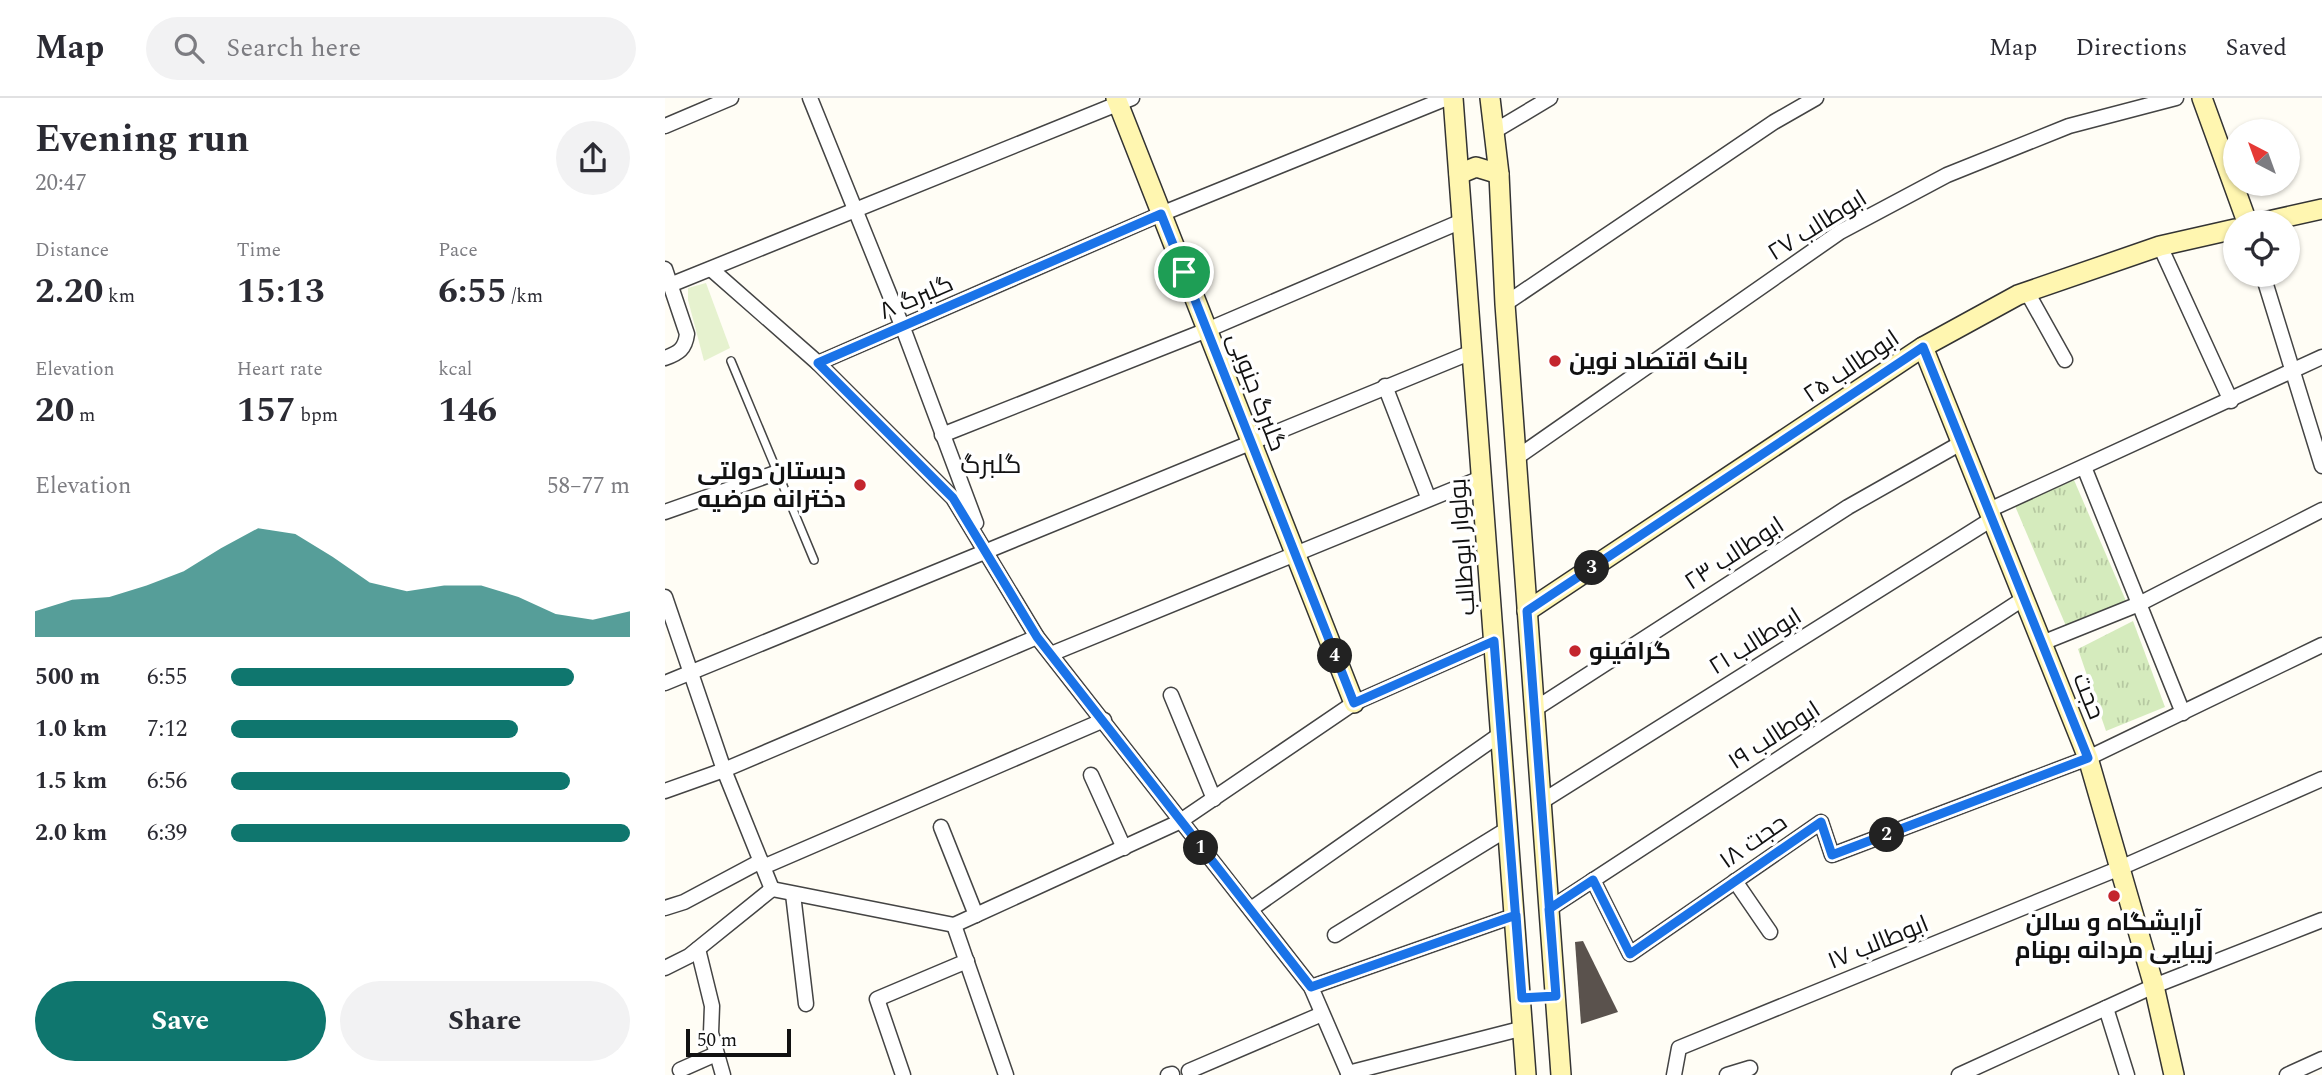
<!DOCTYPE html>
<meta charset="utf-8">
<style>
body{margin:0;font-family:Spectral,Cairo,serif;background:#f2f2f3;color:#2b2b33;height:100vh;display:flex;flex-direction:column;font-size:26px;white-space:nowrap}
*{box-sizing:border-box;margin:0}
p{font-size:23px;color:#7c7c81}
.icon{flex:none;width:38px;height:38px;fill:none;stroke:currentColor;stroke-width:2;stroke-linecap:round;stroke-linejoin:round}
.map{position:relative;flex:1;overflow:hidden}
.sheet{display:flex;flex-direction:column;background:#fff;width:665px}
.sheet>*{flex:none}
.needle{width:46px;rotate:319deg}
.tools{position:absolute;left:1558px;top:21px;display:grid;gap:14px}
.tools a{display:grid;place-items:center;width:77px;height:77px;border-radius:50%;background:#fff;box-shadow:0 2px 5px #0004;font-size:35px}
.scale{position:absolute;left:21px;bottom:18px;width:105px;box-sizing:border-box;padding-left:7px;border:4px solid #111;border-top:0;font-size:19px;line-height:24px;white-space:nowrap;color:#111;-webkit-text-stroke:5px #fff;paint-order:stroke}
.pin{position:absolute;display:grid;place-items:center;width:60px;height:60px;color:#fff;margin:-30px;border:4px solid #fff;border-radius:50%;box-shadow:0 2px 7px #0007}
.km{position:absolute;width:35px;height:35px;margin:-18px;border-radius:50%;background:#222;color:#fff;font-size:19px;line-height:35px;text-align:center}
.round{display:grid;place-items:center;flex:none;width:74px;height:74px;border-radius:37px;background:#f2f2f3}
.overview{display:flex;align-items:center;justify-content:space-between;height:119px;padding:0 35px}
h1{font-size:38px;font-weight:700;line-height:52px}
.metrics{display:grid;grid-template-columns:repeat(3,1fr);gap:10px;height:119px;padding:7px 35px}
.metrics div{display:grid;align-content:center}
.metrics b{font-size:35px;font-weight:700}
.metrics small{font-size:19px;font-weight:400}
.metrics p{font-size:19px}
.chart{height:196px;padding:14px 35px}
.chart p{display:flex;justify-content:space-between}
.chart svg{width:100%;height:126px;margin-top:7px;fill:#0f766e;opacity:.7}
.cta{display:flex;gap:14px;margin-top:auto;padding:14px 35px}
.cta a{flex:1;height:80px;border-radius:42px;background:#0f766e;color:#fff;font-size:28px;font-weight:700;line-height:80px;text-align:center}
.cta a+a{background:#f2f2f3;color:#2b2b33}
ul{padding:0 35px;list-style:none;font-size:23px}
li{display:grid;grid-template-columns:112px 84px 1fr;align-items:center;height:52px}
li i{height:18px;border-radius:9px;background:#0f766e}
header{display:flex;align-items:center;gap:42px;box-sizing:border-box;height:98px;padding:0 35px;background:#fff;border-bottom:2px solid #e1e1e2}
header strong{font-size:33px}
nav{display:flex;gap:38px;margin-inline-start:auto;font-size:24px}
.search{width:490px;height:63px;background:#f2f2f3;display:flex;align-items:center;gap:18px;box-sizing:border-box;padding:0 24px;border-radius:38px;color:#7c7c81;font-size:26px}
main{display:flex;flex:1;min-height:0}
.map>svg:first-child{display:block}
.grass{fill:url(#grass-tufts)}
.pitch{fill:#e6f2cf}
.building{fill:#5a524d}
.lines{fill:none;stroke-linecap:round;stroke-linejoin:round}
.lane-casing{stroke:#444;stroke-width:10}
.street-casing{stroke:#444;stroke-width:17}
.secondary-casing{stroke:#333;stroke-width:22}
.lane{stroke:#fff;stroke-width:7}
.street{stroke:#fff;stroke-width:14}
.secondary{stroke:#fff6b0;stroke-width:19}
.route-casing{stroke:#fff;stroke-width:14}
.route{stroke:#1a73e8;stroke-width:9}
.poi-dot{fill:#c4262e;stroke:#fff;stroke-width:2.5}
.labels{text-anchor:middle;stroke-width:7;stroke-linejoin:round;paint-order:stroke}
.street-label{font-size:24px;fill:#111;stroke:#fff}
.poi-label{font-size:24px;font-weight:bold;fill:#111;stroke:#fff;text-anchor:start}
.neighbourhood-label{font-size:26px;fill:#111;stroke:#fff}
</style>
<header>
<strong>Map</strong>
<div class="search"><svg class="icon" aria-label="search" viewBox="0 0 24 24"><circle cx="10" cy="10" r="6"/><path d="M15 15l6 6"/></svg>Search here</div>
<nav><a>Map</a><a>Directions</a><a>Saved</a></nav>
</header>
<main>
<section class="sheet">
<div class="overview"><div><h1>Evening run</h1><p>20:47</p></div><a class="round"><svg class="icon" aria-label="share" viewBox="0 0 24 24"><path d="M12 15V3M7 8l5-5 5 5M5 13v7h14v-7"/></svg></a></div>
<div class="metrics">
<div><p>Distance</p><b>2.20<small> km</small></b></div>
<div><p>Time</p><b>15:13</b></div>
<div><p>Pace</p><b>6:55<small> /km</small></b></div>
</div>
<div class="metrics">
<div><p>Elevation</p><b>20<small> m</small></b></div>
<div><p>Heart rate</p><b>157<small> bpm</small></b></div>
<div><p>kcal</p><b>146</b></div>
</div>
<div class="chart"><p><span>Elevation</span>58–77 m</p>
<svg viewBox="0 0 160 44" preserveAspectRatio="none"><path d="M0 44V35L10 31L20 30L30 26L40 21L50 13L60 6L70 8L80 16L90 25L100 28L110 26L120 26L130 30L140 36L150 38L160 35V44z"/></svg>
</div>
<ul>
<li><b>500 m</b>6:55<i style="width:86%"></i></li>
<li><b>1.0 km</b>7:12<i style="width:72%"></i></li>
<li><b>1.5 km</b>6:56<i style="width:85%"></i></li>
<li><b>2.0 km</b>6:39<i style="width:100%"></i></li>
</ul>
<div class="cta"><a>Save</a><a>Share</a></div>
</section>
<div class="map">
<svg width="1657" height="977" viewBox="0 0 1657 977">
<defs>
<pattern id="grass-tufts" width="24" height="20" patternUnits="userSpaceOnUse" patternTransform="scale(1.75)"><rect width="24" height="20" fill="#d5ebbd"/><path d="M3 7l-1-3M5 7V3M7 7l1-3M15 17l-1-3M17 17v-4M19 17l1-3" fill="none" stroke="#b6c8a1"/></pattern>
</defs>
<rect width="100%" height="100%" fill="#fffdf5"/>
<g class="grass">
<polygon points="1409,382 1461,503 1401,528 1350,408"/>
<polygon points="1468,523 1500,609 1441,633 1413,551"/>
</g>
<polygon class="pitch" points="41,185 65,250 39,263 23,202 23,190"/>
<polygon class="building" points="918,843 953,914 916,926 910,844"/>
<g class="lines">
<g class="lane-casing">
<polyline id="lane" points="66,263 149,462"/>
</g>
<g class="street-casing">
<g id="street">
<polyline points="145,0 238,230 311,425"/>
<polyline points="0,28 66,0"/>
<polyline points="828,34 885,0"/>
<polyline points="1495,148 1566,303"/>
<path d="M0,171l22,65c-2,15 -8,19 -22,24"/>
<polyline points="46,171 153,265 496,116 782,0"/>
<polyline points="1598,177 1657,368"/>
<polyline points="5,187 467,0"/>
<polyline points="1362,194 1400,262"/>
<polyline points="840,206 1109,24 1151,0"/>
<polyline points="153,265 288,400 372,539 646,889 684,977"/>
<polyline points="720,288 763,399"/>
<polyline points="277,337 542,232 797,123"/>
<polyline points="851,360 1175,134 1282,77 1404,28 1511,0"/>
<polyline points="1419,369 1518,615"/>
<polyline points="1324,412 1657,259"/>
<polyline points="0,414 113,374"/>
<polyline points="0,499 59,672 107,791"/>
<polyline points="1377,545 1474,506 1657,412"/>
<polyline points="386,556 816,380"/>
<polyline points="0,585 807,254"/>
<polyline points="506,597 549,701"/>
<polyline points="870,611 1183,409 1296,345"/>
<polyline points="426,677 459,750"/>
<polyline points="0,693 59,672 372,539"/>
<polyline points="876,704 1327,421"/>
<polyline points="276,729 311,817"/>
<polyline points="98,769 439,622"/>
<polyline points="928,782 965,856 1156,724 1167,757 1423,660 1657,547"/>
<polyline points="1070,783 1105,834"/>
<polyline points="107,791 289,827 514,724 689,605 829,543"/>
<polyline points="128,796 141,906"/>
<polyline points="0,810 19,804 96,763"/>
<polyline points="586,811 837,635"/>
<polyline points="884,811 1358,501"/>
<polyline points="289,827 341,977"/>
<polyline points="670,837 844,730"/>
<polyline points="33,851 47,908 46,935 58,977"/>
<polyline points="0,870 24,858 107,791"/>
<polyline points="646,889 851,817"/>
<polyline points="1441,910 1462,977"/>
<polyline points="15,972 51,956"/>
<polyline points="524,973 657,916"/>
<polyline points="683,975 859,930"/>
<polyline points="238,977 212,901 302,863"/>
<polyline points="503,977 507,976"/>
<polyline points="1009,977 1014,950 1455,770 1657,681"/>
<polyline points="1062,977 1085,970"/>
<polyline points="1294,977 1489,888 1657,822"/>
<polyline points="1622,977 1657,961"/>
</g>
</g>
<g class="secondary-casing">
<g id="secondary">
<polyline points="451,0 689,605"/>
<polyline points="788,0 861,977"/>
<polyline points="825,0 834,76 840,206 896,977"/>
<polyline points="1537,0 1582,124"/>
<polyline points="794,76 811,69 834,76"/>
<polyline points="1599,124 1657,111"/>
<polyline points="1258,249 1423,660 1489,888 1509,977"/>
<polyline points="862,513 1258,249 1353,197 1495,148 1570,131"/>
</g>
</g>
<use href="#lane" class="lane"/>
<use href="#street" class="street"/>
<use href="#secondary" class="secondary"/>
</g>
<g class="lines">
<g class="route-casing">
<path id="route" d="M519,174l-23,-58 -343,149 135,135 84,139 274,350 205,-72 6,83 34,-2 -7,-87 44,-29 37,74 191,-132 11,33 256,-97 -165,-411 -396,264 29,385 -34,2c-9,-119 -18,-238 -28,-357l-140,62 -170,-431"/>
</g>
<use href="#route" class="route"/>
</g>
<g class="poi-dot">
<circle cx="890" cy="263" r="7"/>
<circle cx="195" cy="387" r="7"/>
<circle cx="910" cy="553" r="7"/>
<circle cx="1449" cy="798" r="7"/>
</g>
<g class="labels">
<g class="street-label">
<text transform="translate(1152 127) rotate(-32)" y="8">ابوطالب ۲۷</text>
<text transform="translate(251 199) rotate(-23)" y="8">گلبرگ ۸</text>
<text transform="translate(1186 268) rotate(-34)" y="8">ابوطالب ۲۵</text>
<text transform="translate(592 294) rotate(69)" y="8">گلبرگ جنوبی</text>
<text transform="translate(797 449) rotate(-94)" y="8">بولوار ابوطالب</text>
<text transform="translate(1069 455) rotate(-33)" y="8">ابوطالب ۲۳</text>
<text transform="translate(1090 543) rotate(-32)" y="8">ابوطالب ۲۱</text>
<text transform="translate(1424 598) rotate(68)" y="8">حجت</text>
<text transform="translate(1109 637) rotate(-33)" y="8">ابوطالب ۱۹</text>
<text transform="translate(1088 743) rotate(-35)" y="8">حجت ۱۸</text>
<text transform="translate(1213 844) rotate(-22)" y="8">ابوطالب ۱۷</text>
</g>
<g class="poi-label">
<text x="904" y="271">بانک اقتصاد نوین</text>
<text x="181" y="381" text-anchor="end">دبستان دولتی<tspan x="181" dy="28">دخترانه مرضیه</tspan></text>
<text x="924" y="561">گرافینو</text>
<text x="1449" y="832" text-anchor="middle">آرایشگاه و سالن<tspan x="1449" dy="28">زیبایی مردانه بهنام</tspan></text>
</g>
<g class="neighbourhood-label">
<text x="326" y="375">گلبرگ</text>
</g>
</g>
</svg>
<div class="tools">
<a><svg class="needle" viewBox="-14 -14 28 28"><path d="M0-13l5 13h-10z" fill="#e53935"/><path d="M0 13l5-13h-10z" fill="#7c7c81"/></svg></a>
<a><svg class="icon" aria-label="locate" viewBox="0 0 24 24"><circle cx="12" cy="12" r="6"/><path d="M12 2v4M12 18v4M2 12h4M18 12h4"/></svg></a>
</div>
<div class="scale">50 m</div>
<div class="pin" style="left:519px;top:174px;background:#1e9e55"><svg class="icon" aria-label="arrive" viewBox="0 0 24 24"><path d="M6 21V4h12l-3 4 3 4H6"/></svg></div>
<b class="km" style="left:536px;top:750px">1</b>
<b class="km" style="left:1222px;top:737px">2</b>
<b class="km" style="left:927px;top:470px">3</b>
<b class="km" style="left:670px;top:558px">4</b>
</div>
</main>
